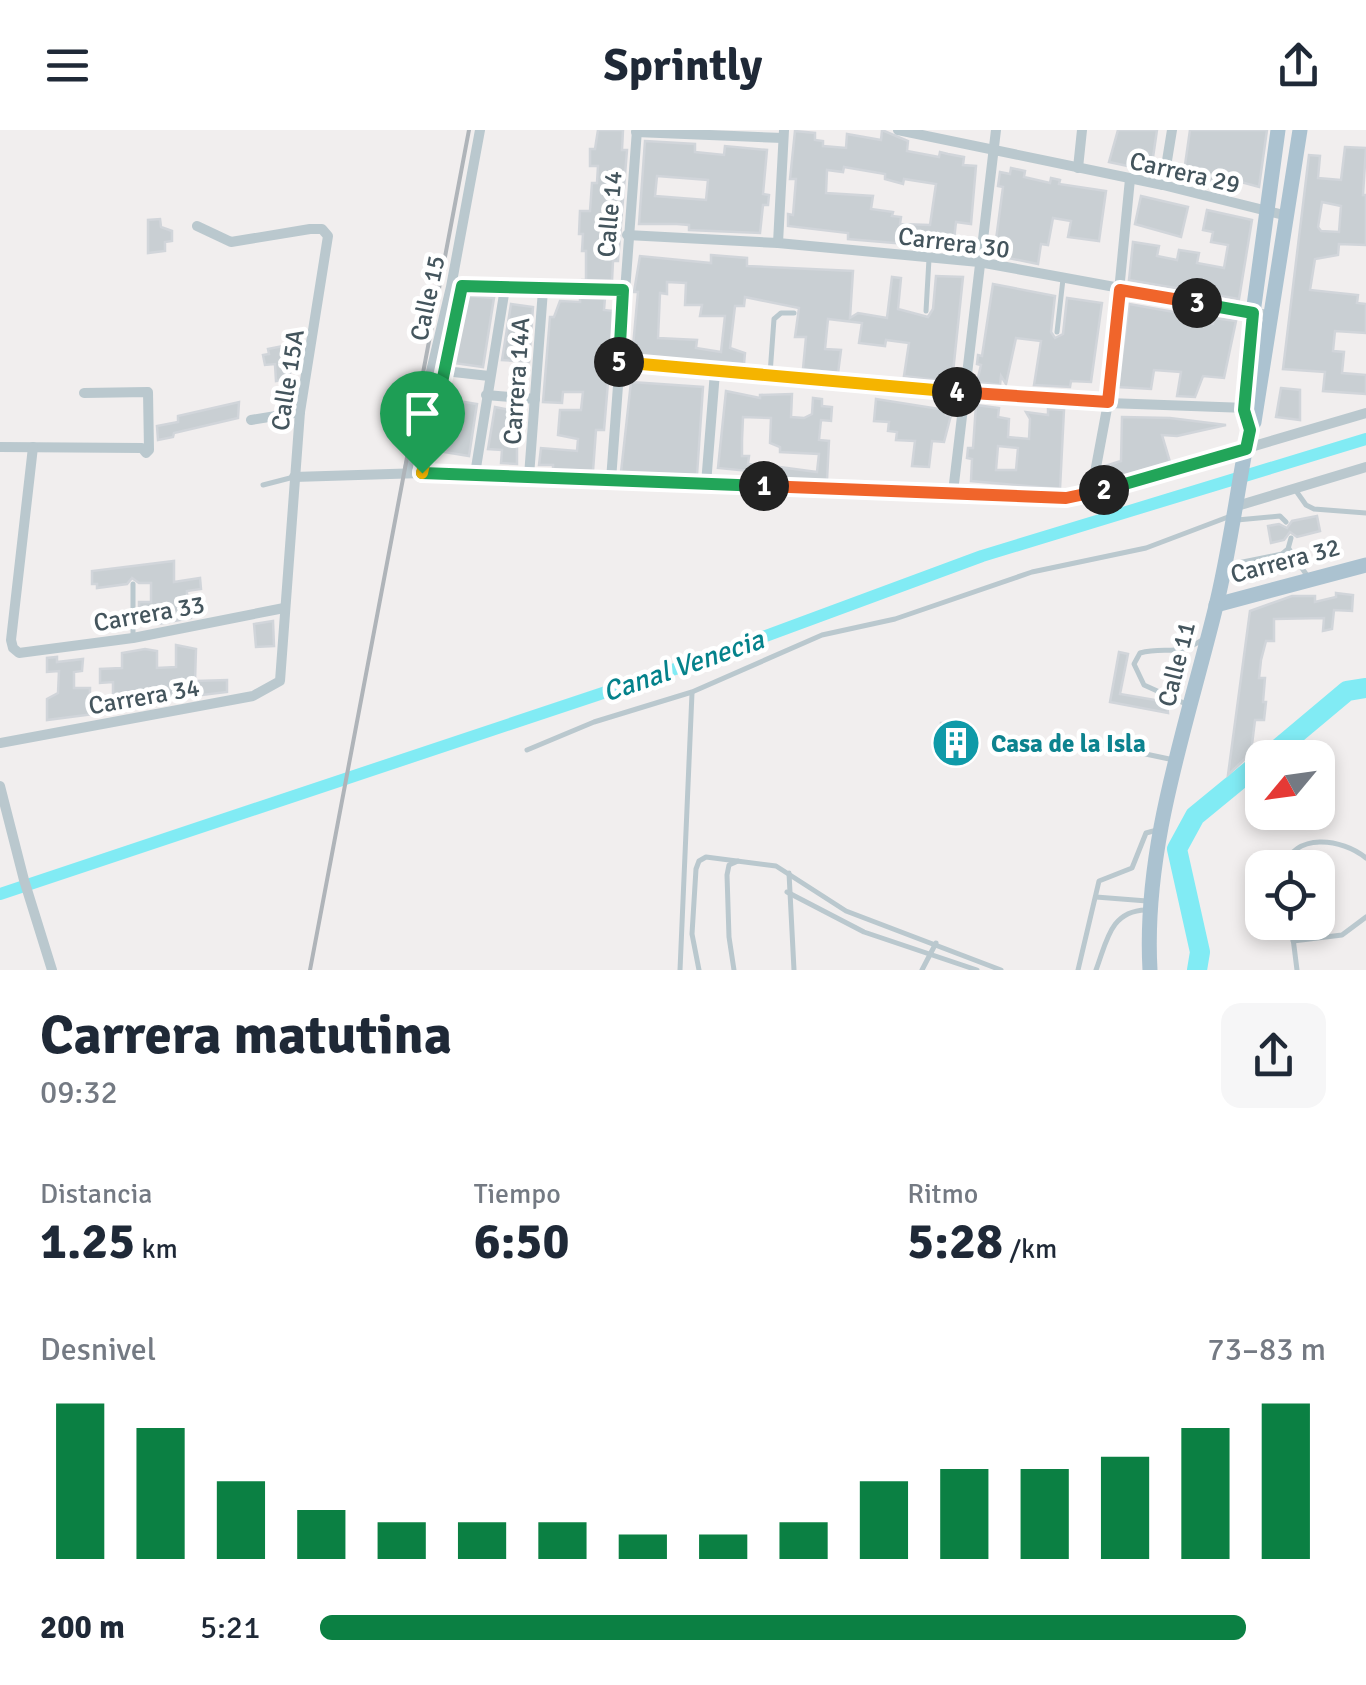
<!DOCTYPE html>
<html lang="es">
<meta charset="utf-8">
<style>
body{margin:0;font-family:Signika,sans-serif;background:#f6f6f7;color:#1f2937;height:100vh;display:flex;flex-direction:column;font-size:38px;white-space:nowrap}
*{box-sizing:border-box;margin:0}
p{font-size:32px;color:#747a83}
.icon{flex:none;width:55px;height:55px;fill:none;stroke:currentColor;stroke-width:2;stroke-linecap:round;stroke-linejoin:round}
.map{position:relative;height:840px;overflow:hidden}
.side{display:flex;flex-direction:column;background:#fff;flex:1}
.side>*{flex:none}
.needle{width:65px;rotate:241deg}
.buttons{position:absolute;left:1245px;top:610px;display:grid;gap:20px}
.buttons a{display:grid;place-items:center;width:90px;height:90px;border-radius:20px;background:#fff;box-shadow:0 5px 15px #0003;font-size:50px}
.pin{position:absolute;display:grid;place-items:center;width:85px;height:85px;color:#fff;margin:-102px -42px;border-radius:50% 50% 50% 0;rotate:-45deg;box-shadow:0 0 10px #0007}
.pin .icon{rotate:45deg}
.km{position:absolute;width:50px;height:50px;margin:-25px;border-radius:50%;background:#222;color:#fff;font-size:28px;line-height:50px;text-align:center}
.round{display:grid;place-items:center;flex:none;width:105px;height:105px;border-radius:20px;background:#f6f6f7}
.summary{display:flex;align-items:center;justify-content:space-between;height:170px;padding:0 40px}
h1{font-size:55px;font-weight:700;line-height:75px}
.metrics{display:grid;grid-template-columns:repeat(3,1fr);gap:15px;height:170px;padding:10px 40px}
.metrics div{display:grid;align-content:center}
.metrics b{font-size:50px;font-weight:700}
.metrics small{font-size:28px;font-weight:400}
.metrics p{font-size:28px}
.chart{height:280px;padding:20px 40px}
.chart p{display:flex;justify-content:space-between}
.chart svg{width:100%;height:180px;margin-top:10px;stroke:#0b8043;stroke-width:6}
ul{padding:0 40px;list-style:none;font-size:32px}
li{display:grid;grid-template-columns:160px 120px 1fr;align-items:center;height:75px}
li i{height:25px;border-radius:12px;background:#0b8043}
header{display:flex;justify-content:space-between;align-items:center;height:130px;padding:0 40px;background:#fff;font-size:45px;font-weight:700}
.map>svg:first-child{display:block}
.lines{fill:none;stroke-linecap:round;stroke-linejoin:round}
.canal{stroke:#81ebf4;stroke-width:12}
.river{stroke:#81ebf4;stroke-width:20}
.building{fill:#c9cfd3;stroke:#d1d5da;stroke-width:2.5;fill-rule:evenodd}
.lane{stroke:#bac8ce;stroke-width:5}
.street{stroke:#bac8ce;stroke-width:10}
.primary{stroke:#abc2d0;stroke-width:15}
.rail{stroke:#afb4b9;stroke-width:4}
.split-1-casing{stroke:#fff;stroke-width:20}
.split-2-casing{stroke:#fff;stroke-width:20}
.split-3-casing{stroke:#fff;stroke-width:20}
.split-4-casing{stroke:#fff;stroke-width:20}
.split-5-casing{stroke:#fff;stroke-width:20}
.split-6-casing{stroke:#fff;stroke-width:20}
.split-7-casing{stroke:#fff;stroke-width:20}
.split-1{stroke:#22a559;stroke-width:12}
.split-2{stroke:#f0652b;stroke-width:12}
.split-3{stroke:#22a559;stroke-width:12}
.split-4{stroke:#f0652b;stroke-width:12}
.split-5{stroke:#f5b400;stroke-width:12}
.split-6{stroke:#22a559;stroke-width:12}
.split-7{stroke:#f5b400;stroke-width:12}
.labels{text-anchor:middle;stroke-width:9;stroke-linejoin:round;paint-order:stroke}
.street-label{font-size:25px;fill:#44555d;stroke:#fff}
.culture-label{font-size:25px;font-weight:bold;fill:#0d838f;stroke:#fff;text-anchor:start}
.water-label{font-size:28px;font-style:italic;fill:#04828b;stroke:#fff}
</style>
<header><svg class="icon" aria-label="menu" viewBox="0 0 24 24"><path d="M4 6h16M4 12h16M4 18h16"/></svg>Sprintly<svg class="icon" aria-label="share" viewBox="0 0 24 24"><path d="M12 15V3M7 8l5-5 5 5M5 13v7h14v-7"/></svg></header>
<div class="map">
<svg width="1366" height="840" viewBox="0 0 1366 840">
<rect width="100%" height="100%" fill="#f1eeee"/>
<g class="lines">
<polyline class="canal" points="0,764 687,535 982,426 1366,309"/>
<g class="river">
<polyline points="1267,628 1347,561 1366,558"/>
<polyline points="1197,840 1200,822 1177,719 1195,686 1262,631"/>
</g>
</g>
<g class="building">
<polygon points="598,0 623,0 622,20 627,20 618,131 613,131 612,151 581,150 586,150 586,121 582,121 583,104 579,104 580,81 590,81 592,53 597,53 598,36 590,36 590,19 595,19"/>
<path d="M882,0l26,11 -1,10 32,6 1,-5 8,2 16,3 -1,8 13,1 -5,58 -15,-2 -3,26 -105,-9v-6l-60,-7v-12l5,1 3,-36h-6l5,-48 20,2v7l8,1v5l23,2 1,-14 34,6zM844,37l41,7v5l18,5 1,-5 32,5 -6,41 -30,-1 1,-7 -9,-1 1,-4 -22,-3 2,-13 -47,-3 1,-23 16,2z"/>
<polygon points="1118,0 1157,0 1151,41 1109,32"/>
<polygon points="1190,0 1267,0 1259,57 1219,46 1218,52 1189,47 1184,42"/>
<path d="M645,11l50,3v8l29,3 1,-9 42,4 -4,44 6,1 -1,10h-5l-3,28 -71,-3v-5l-12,-1h-38zM657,46l51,4 -2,20 -51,-4z"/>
<path d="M1345,17l21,1 -3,47h3v50l-27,-1 -1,11 -23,4 -5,31 48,5 -1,8 9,1v29l-31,-2 -2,20 11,1 -2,21 24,2v19l-43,-3 2,-19 -42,-3 26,-214 11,1 -2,22 23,2zM1322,72l19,4 -2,26 -18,-1 -3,-4z"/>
<polygon points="1011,38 1025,41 1024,47 1050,53 1051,48 1060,50 1059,54 1106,61 1099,111 1068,107 1071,91 1053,88 1048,115 1041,114 1038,134 994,125 1003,57 998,56 1000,42 1010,44"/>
<polygon points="1141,66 1188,77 1181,107 1135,94"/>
<polygon points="1207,80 1252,90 1239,169 1129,150 1133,112 1159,116 1157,126 1177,130 1179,120 1199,123 1197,133 1224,138 1228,115 1211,112 1213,102 1203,100"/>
<polygon points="160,89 161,97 172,101 172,111 165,112 165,121 148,123 148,90"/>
<path d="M711,125l36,3v8l106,5 -3,47 8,-5 29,5 5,-41 9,1 -3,31 30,8 5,-8 3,-33 27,1 -11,105 -48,-6 5,-33 -23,-3 -1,6 -26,-3 3,-20 -34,-4 -3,30 16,1 -3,23 -35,-4 3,-32h-11l4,-29 -54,-11 -1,9h-9l-5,42 15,5 -1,11 -112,-7 6,-65h-4l6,-36 71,7zM667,152l19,1 -1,22h17l-2,11h25l-4,36 -25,-4 1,-8 -39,-2 2,-45 7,1z"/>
<polygon points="993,154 1055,166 1051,202 1055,208 1063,204 1067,168 1102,173 1091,252 1071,251 1070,257 1034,255 1041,211 1016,208 1006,254 1001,246 1000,255 977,252 981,235 977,234 978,225 982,226"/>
<polygon points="469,166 494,168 483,237 454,233"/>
<polygon points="580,168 605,168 604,180 614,181 604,300 596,300 593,341 553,339 553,335 539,335 541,318 577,321 578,309 558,305 560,280 581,280 583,262 563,262 562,273 543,272 550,187 554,187 560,171 580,172"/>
<polygon points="511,174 533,177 529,232 502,230"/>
<polygon points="1129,174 1191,185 1190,192 1213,194 1214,188 1236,191 1224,248 1203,246 1195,267 1177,266 1181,242 1154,240 1151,259 1118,257"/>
<polygon points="288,215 287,240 290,240 290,249 276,251 275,234 265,235 263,225 269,224 268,219"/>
<polygon points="631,252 703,257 697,345 621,342"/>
<polygon points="1281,258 1300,260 1300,290 1276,287"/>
<polygon points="726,261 760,268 760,265 792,264 791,287 804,288 812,284 813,268 822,269 822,276 832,277 831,291 821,290 819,310 829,311 827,350 778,348 779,337 817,342 819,324 780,322 780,317 770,313 771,288 743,287 742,310 742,326 749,326 748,334 771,337 770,343 718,338"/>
<polygon points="876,269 946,280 946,285 951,285 944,312 932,311 929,337 912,336 915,311 896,310 897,302 888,301 889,292 874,291"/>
<polygon points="452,270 477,274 469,326 444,322"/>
<polygon points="239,272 238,288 174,303 173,307 158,310 157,296 178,292 178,286"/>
<path d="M976,275l23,3 -1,9 11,2 -1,18 21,2 1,-20 -4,-7 22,3v-6l16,1 -4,79 -89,-8 1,-22 -5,-1 1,-10h5zM998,316l20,2 -2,22h-20z"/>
<polygon points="495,277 520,282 520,299 504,298 508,315 517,316 517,334 501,333 502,320 488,319"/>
<polygon points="1122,287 1170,288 1226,295 1177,306 1162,305 1170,332 1102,352 1105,336 1121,331"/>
<polygon points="1317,386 1320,401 1297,407 1290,402 1284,410 1271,413 1268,396 1279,394 1287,398 1292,391"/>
<polygon points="174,431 174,452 200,448 201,459 187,461 187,480 191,481 191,488 158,494 139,493 139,472 151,472 151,453 139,453 132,448 127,454 97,458 97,454 92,454 92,441"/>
<polygon points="1336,463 1353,465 1352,481 1334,480 1332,499 1323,501 1324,488 1274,489 1274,511 1266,511 1261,530 1259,548 1265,548 1263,572 1266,572 1264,590 1255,590 1251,623 1228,645 1250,481 1292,466 1315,466 1315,472 1336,467"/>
<polygon points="273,491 274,516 256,517 254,494"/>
<polygon points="176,515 196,519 195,551 227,550 227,562 152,571 153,559 141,561 133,562 133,579 47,590 47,569 58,563 59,541 47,542 47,528 57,527 57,532 83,529 82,541 74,542 74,558 90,558 90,572 113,571 113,552 100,553 100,539 122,538 122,523 145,519 157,521 157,538 176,537"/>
<polygon points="1119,522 1128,524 1120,564 1167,572 1168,583 1110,572"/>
<polygon points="941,593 957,593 956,603 972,604 972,624 941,623"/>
</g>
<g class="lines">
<g class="lane">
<polyline points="926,181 929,129"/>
<polyline points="1057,202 1063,149"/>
<polyline points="770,244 774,189 781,183 794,183"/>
<polyline points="263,355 294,347"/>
<polyline points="1294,358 1306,375 1314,379 1366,383"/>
<polyline points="1237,390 1280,386 1286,392"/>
<polyline points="1289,419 1308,447"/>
<polyline points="1228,435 1282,424 1288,419 1291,408"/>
<polyline points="133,454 133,505"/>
<path d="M1186,574l-42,-19 -10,-21 6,-11c25,-7 37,4 62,-13"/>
<polyline points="1103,615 1174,630"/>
<polyline points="527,620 594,592 692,562 822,505 895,489 1032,442 1146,418 1228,387"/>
<path d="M1284,738c10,-36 58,-30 82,-10"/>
<polyline points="789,743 794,840"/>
<polyline points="787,762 864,802 977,840"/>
<polyline points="1096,767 1147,771"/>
<polyline points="1291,792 1297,840"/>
<polyline points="1293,811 1342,805 1366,787"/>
<polyline points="680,840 692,563"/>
<polyline points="699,840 692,804 696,739 699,731 706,727 776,736 846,781 1001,840"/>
<polyline points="734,840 729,807 727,745 729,735 738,731"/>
<polyline points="922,840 936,813"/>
<polyline points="1078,840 1099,751 1132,738 1146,703 1157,700"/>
<path d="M1096,840c11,-29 14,-59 50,-60"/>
</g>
<g class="street">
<polyline points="898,0 1163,55 1288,86"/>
<polyline points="636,2 783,8"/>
<polyline points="1078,38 1082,0"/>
<polyline points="1163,55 1172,0"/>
<polyline points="627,105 778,113 979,132 1273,186"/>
<polyline points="778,113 784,0"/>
<polyline points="619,235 1108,273 1247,278"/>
<polyline points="445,241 489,246"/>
<polyline points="486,265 535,269"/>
<polyline points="251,290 300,282"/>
<polyline points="0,317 142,318 146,323 149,320 148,262 84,263"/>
<polyline points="33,317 11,510 13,518 19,523 133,508 284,478"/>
<polyline points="407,343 451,157 480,0"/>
<polyline points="422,343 462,156 623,160"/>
<polyline points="475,344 505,158"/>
<polyline points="529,346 543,160"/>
<polyline points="294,347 422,343 1066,368 1091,364 1366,283"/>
<polyline points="611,350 637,0"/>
<polyline points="706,354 715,242"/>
<polyline points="953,362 996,0"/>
<polyline points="1091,364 1108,273 1130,49"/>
<polyline points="1237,376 1366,337"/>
<polyline points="0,613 253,566 280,551 300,282 328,106 322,99 310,99 231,112 197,96"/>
<polyline points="0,656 24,750 52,840"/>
</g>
<g class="primary">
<polyline points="1249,300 1244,280 1253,183 1278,0"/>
<polyline points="1216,475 1366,435"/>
<path d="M1150,840c-7,-122 36,-242 65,-360 15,-59 22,-120 34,-180l5,-8 46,-292"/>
</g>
<polyline class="rail" points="310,840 469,0"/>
</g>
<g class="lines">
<g class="split-1-casing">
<polyline id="split-1" points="422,343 764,356"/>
</g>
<g class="split-2-casing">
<polyline id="split-2" points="764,356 1066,368 1104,360"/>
</g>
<g class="split-3-casing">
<polyline id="split-3" points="1104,360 1246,319 1250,300 1244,280 1253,183 1197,173"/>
</g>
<g class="split-4-casing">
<polyline id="split-4" points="957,262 1108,272 1120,160 1197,173"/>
</g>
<g class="split-5-casing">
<polyline id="split-5" points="619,232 957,262"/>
</g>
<g class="split-6-casing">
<polyline id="split-6" points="440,262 462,156 623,160 619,232"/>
</g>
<g class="split-7-casing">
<polyline id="split-7" points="422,343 440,262"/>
</g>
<use href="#split-1" class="split-1"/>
<use href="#split-2" class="split-2"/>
<use href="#split-3" class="split-3"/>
<use href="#split-4" class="split-4"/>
<use href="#split-5" class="split-5"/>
<use href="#split-6" class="split-6"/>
<use href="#split-7" class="split-7"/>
</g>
<defs>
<g id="building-disc" transform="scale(2.5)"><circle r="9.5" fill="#0f9aa8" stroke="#fff"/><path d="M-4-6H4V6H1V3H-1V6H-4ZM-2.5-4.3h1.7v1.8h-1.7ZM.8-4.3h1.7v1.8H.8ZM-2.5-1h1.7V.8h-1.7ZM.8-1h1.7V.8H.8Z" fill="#fff"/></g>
</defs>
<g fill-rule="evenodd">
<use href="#building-disc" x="956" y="613"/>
</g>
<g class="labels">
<g class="street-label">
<text transform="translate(1185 42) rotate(13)" y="9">Carrera 29</text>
<text transform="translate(609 84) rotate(-85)" y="9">Calle 14</text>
<text transform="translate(954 112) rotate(7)" y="9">Carrera 30</text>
<text transform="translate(427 168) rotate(-78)" y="9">Calle 15</text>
<text transform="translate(287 250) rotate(-81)" y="9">Calle 15A</text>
<text transform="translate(516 251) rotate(-86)" y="9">Carrera 14A</text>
<text transform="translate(1285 430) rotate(-15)" y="9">Carrera 32</text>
<text transform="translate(149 483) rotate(-10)" y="9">Carrera 33</text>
<text transform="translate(1176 534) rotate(-76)" y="9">Calle 11</text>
<text transform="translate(144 566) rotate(-10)" y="9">Carrera 34</text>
</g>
<g class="culture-label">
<text x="991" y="622">Casa de la Isla</text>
</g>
<g class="water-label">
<text transform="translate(683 535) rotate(-19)" y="10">Canal Venecia</text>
</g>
</g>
</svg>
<div class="buttons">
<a><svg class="needle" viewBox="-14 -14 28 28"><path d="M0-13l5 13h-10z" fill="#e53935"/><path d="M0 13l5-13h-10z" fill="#747a83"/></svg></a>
<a><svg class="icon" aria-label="locate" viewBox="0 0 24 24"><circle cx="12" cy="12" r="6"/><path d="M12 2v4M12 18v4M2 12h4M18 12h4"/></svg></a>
</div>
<div class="pin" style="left:422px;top:343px;background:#1e9e55"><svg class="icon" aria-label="arrive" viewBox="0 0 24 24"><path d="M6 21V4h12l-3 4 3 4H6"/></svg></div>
<b class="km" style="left:764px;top:356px">1</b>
<b class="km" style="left:1104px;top:360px">2</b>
<b class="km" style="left:1197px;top:173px">3</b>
<b class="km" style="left:957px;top:262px">4</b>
<b class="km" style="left:619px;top:232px">5</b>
</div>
<section class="side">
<div class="summary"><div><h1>Carrera matutina</h1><p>09:32</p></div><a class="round"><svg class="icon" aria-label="share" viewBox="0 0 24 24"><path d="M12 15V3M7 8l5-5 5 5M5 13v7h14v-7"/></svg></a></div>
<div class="metrics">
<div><p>Distancia</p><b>1.25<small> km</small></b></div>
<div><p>Tiempo</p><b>6:50</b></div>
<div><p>Ritmo</p><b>5:28<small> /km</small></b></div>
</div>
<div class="chart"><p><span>Desnivel</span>73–83 m</p>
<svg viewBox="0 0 160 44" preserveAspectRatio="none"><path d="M5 44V6M15 44V12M25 44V25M35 44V32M45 44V35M55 44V35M65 44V35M75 44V38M85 44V38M95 44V35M105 44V25M115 44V22M125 44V22M135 44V19M145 44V12M155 44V6"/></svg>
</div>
<ul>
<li><b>200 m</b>5:21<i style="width:92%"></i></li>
</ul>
</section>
